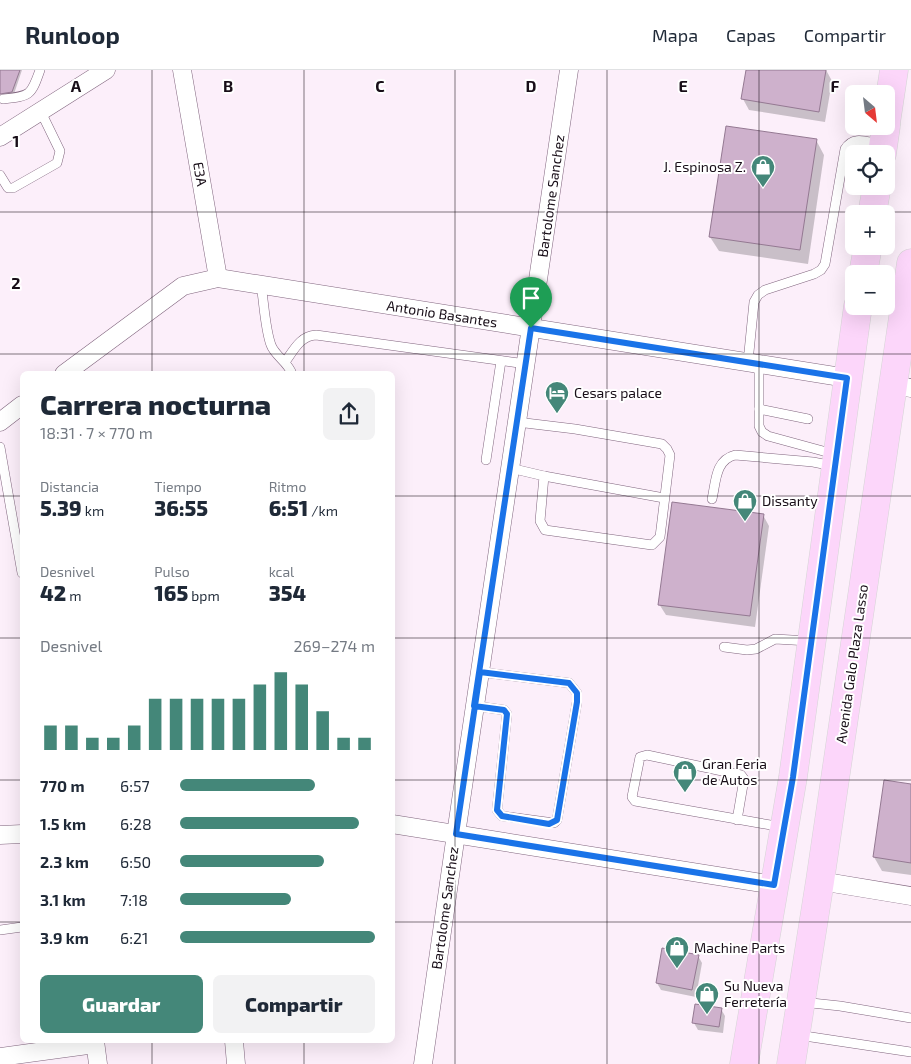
<!DOCTYPE html>
<html lang="es">
<meta charset="utf-8">
<style>
body{margin:0;font-family:"Exo 2",sans-serif;background:#f2f2f3;color:#1f2937;height:100vh;display:flex;flex-direction:column;font-size:19px;white-space:nowrap}
*{box-sizing:border-box;margin:0}
p{font-size:16px;color:#747a83}
.icon{flex:none;width:28px;height:28px;fill:none;stroke:currentColor;stroke-width:2;stroke-linecap:round;stroke-linejoin:round}
.map{position:relative;flex:1;overflow:hidden}
.panel{position:absolute;left:20px;top:301px;width:375px;height:672px;display:flex;flex-direction:column;background:#fff;border-radius:8px;box-shadow:0 5px 20px #0002}
.panel>*{flex:none}
.needle{width:32px;rotate:152deg}
.controls{position:absolute;left:845px;top:15px;display:grid;gap:10px}
.controls a{display:grid;place-items:center;width:50px;height:50px;border-radius:8px;background:#fff;box-shadow:0 5px 20px #0002;font-size:25px}
.pin{position:absolute;display:grid;place-items:center;width:42px;height:42px;color:#fff;margin:-51px -21px;border-radius:50% 50% 50% 0;rotate:-45deg;box-shadow:0 0 5px #0007}
.pin .icon{rotate:45deg}
.round{display:grid;place-items:center;flex:none;width:52px;height:52px;border-radius:8px;background:#f2f2f3}
.summary{display:flex;align-items:center;justify-content:space-between;height:85px;padding:0 20px}
h1{font-size:28px;font-weight:800;line-height:38px}
.metrics{display:grid;grid-template-columns:repeat(3,1fr);gap:8px;height:85px;padding:5px 20px}
.metrics div{display:grid;align-content:center}
.metrics b{font-size:21px;font-weight:800}
.metrics small{font-size:14px;font-weight:400}
.metrics p{font-size:14px}
.chart{height:140px;padding:10px 20px}
.chart p{display:flex;justify-content:space-between}
.chart svg{width:100%;height:90px;margin-top:5px;stroke:#448779;stroke-width:6}
.primary-button{display:flex;gap:10px;margin-top:auto;padding:10px 20px}
.primary-button a{flex:1;height:58px;border-radius:8px;background:#448779;color:#fff;font-size:20px;font-weight:800;line-height:58px;text-align:center}
.primary-button a+a{background:#f2f2f3;color:#1f2937}
ul{padding:0 20px;list-style:none;font-size:16px}
li{display:grid;grid-template-columns:80px 60px 1fr;align-items:center;height:38px}
li i{height:12px;border-radius:6px;background:#448779}
header{display:flex;align-items:center;gap:30px;box-sizing:border-box;height:70px;padding:0 25px;background:#fff;border-bottom:1px solid #e0e1e3}
header strong{font-size:24px}
nav{display:flex;gap:28px;margin-inline-start:auto;font-size:18px}
.map>svg:first-child{display:block}
.shadow{fill:#0003}
.building{fill:#ceb1cc;stroke:#947992}
.lines{fill:none;stroke-linecap:round;stroke-linejoin:round}
.lane-casing{stroke:#80657e;stroke-width:10}
.street-casing{stroke:#80657e;stroke-width:19}
.primary-casing{stroke:#d5d4d5;stroke-width:29}
.lane{stroke:#fff;stroke-width:9}
.street{stroke:#fff;stroke-width:18}
.primary{stroke:#fcd6fa;stroke-width:28}
.route-casing{stroke:#fff;stroke-width:10}
.route{stroke:#1a73e8;stroke-width:6}
.grid{fill:none;stroke:#180e18;stroke-width:1;stroke-opacity:0.55}
.labels{text-anchor:middle;stroke-width:4;stroke-linejoin:round;paint-order:stroke}
.poi-label{font-size:14px;fill:#180e18;stroke:#fff;text-anchor:start}
.street-label{font-size:14px;fill:#180e18;stroke:#fff}
.grid-label{font-size:16px;text-anchor:middle;font-weight:bold;fill:#180e18;stroke:#fff;stroke-width:4;stroke-linejoin:round;paint-order:stroke}
</style>
<header>
<strong>Runloop</strong>
<nav><a>Mapa</a><a>Capas</a><a>Compartir</a></nav>
</header>
<div class="map">
<svg width="911" height="994" viewBox="0 0 911 994">
<rect width="100%" height="100%" fill="#fceffa"/>
<g class="shadow">
<polygon points="0,0 22,0 14,24 7,25 0,23"/>
<polygon points="747,0 826,0 832,11 825,52 749,40 743,29"/>
<polygon points="816,70 824,85 808,194 719,181 710,167"/>
<polygon points="763,445 769,456 755,557 666,545 659,534"/>
<polygon points="911,715 911,805 882,801 874,787"/>
<polygon points="698,886 702,893 696,927 661,920 657,913"/>
<polygon points="721,939 725,946 723,963 698,960 694,953"/>
</g>
<g class="building">
<polygon points="0,0 20,0 12,22 0,24"/>
<polygon points="746,0 826,0 819,42 741,29"/>
<polygon points="726,56 817,69 800,180 709,167"/>
<polygon points="672,432 764,444 750,546 658,535"/>
<polygon points="884,710 911,714 911,793 873,787"/>
<polygon points="662,878 699,885 692,920 656,913"/>
<polygon points="695,934 722,938 719,957 692,953"/>
</g>
<g class="lines">
<g class="lane-casing">
<g id="lane">
<path d="M3,29c27,-3 28,-3 37,-29"/>
<polyline points="0,105 8,118 13,118 57,93 60,81 41,42"/>
<path d="M261,215c3,17 4,44 10,60 4,11 17,17 21,29"/>
<path d="M285,292c9,-12 15,-26 31,-27l210,29"/>
<path d="M748,292l6,-60 4,-7 7,-5 49,-16 7,-4 4,-6 20,-115c8,-14 22,-7 35,-5"/>
<polyline points="759,294 759,356 762,362 768,366 834,384"/>
<polyline points="759,339 808,349"/>
<polyline points="0,377 22,503"/>
<polyline points="486,390 501,291"/>
<polyline points="510,398 544,406 540,451 545,460 652,475 660,467 670,385 667,379 662,374 575,359 517,352"/>
<polyline points="544,406 664,428"/>
<path d="M712,429c4,-17 3,-39 23,-44l78,7 20,4"/>
<polyline points="724,577 747,580 756,579 775,569 809,571"/>
<polyline points="475,636 504,640 507,644 497,740 502,746 554,753 557,750 577,632 577,623 569,613 480,602"/>
<polyline points="737,750 744,709 741,705 647,685 640,687 632,727 635,731 782,757"/>
<polyline points="0,860 22,857"/>
<polyline points="802,932 840,936 911,948"/>
<polyline points="798,965 911,982"/>
</g>
</g>
<g class="street-casing">
<g id="street">
<polyline points="182,0 218,208"/>
<polyline points="0,67 106,0"/>
<polyline points="64,304 183,216 218,208 847,308"/>
<polyline points="893,315 911,318"/>
<polyline points="0,352 22,335"/>
<polyline points="392,754 774,815"/>
<polyline points="0,765 22,764"/>
<polyline points="820,811 911,826"/>
<polyline points="95,971 98,994"/>
<polyline points="234,971 236,994"/>
<polyline points="0,987 95,974"/>
<polyline points="423,994 456,764 569,0"/>
</g>
</g>
<g class="primary-casing">
<g id="primary">
<polyline points="886,53 894,0"/>
<polyline points="882,84 886,56"/>
<polyline points="872,144 877,116"/>
<polyline points="863,204 868,176"/>
<polyline points="744,994 793,707 858,236"/>
<polyline points="791,994 820,811 911,193"/>
</g>
</g>
<use href="#lane" class="lane"/>
<use href="#street" class="street"/>
<use href="#primary" class="primary"/>
</g>
<g class="lines">
<g class="route-casing">
<polyline id="route" points="531,258 474,636 504,640 507,644 497,740 502,746 549,754 557,750 577,632 577,623 569,613 480,602 456,764 774,815 793,707 847,308 531,258"/>
</g>
<use href="#route" class="route"/>
</g>
<path class="grid" d="M152,0v304M304,0v304M455,0v994M607,0v994M759,0v994M0,142h911M0,284h911M0,426h22M392,426h519M0,568h22M392,568h519M0,710h22M392,710h519M0,852h22M392,852h519M152,971v23M304,971v23"/>
<defs>
<g id="shop-pin" transform="scale(1.25)"><path d="M0 17L-7.5 6A9.5 9.5 0 1 1 7.5 6Z" fill="#448779" stroke="#fff"/><path d="M-5-2.5h2.3a2.7 3.5 0 0 1 5.4 0H5L5.5 6h-11ZM-1.5-2.5h3a1.5 2.3 0 0 0-3 0Z" fill="#fff"/></g>
<g id="hotel-pin" transform="scale(1.25)"><path d="M0 17L-7.5 6A9.5 9.5 0 1 1 7.5 6Z" fill="#448779" stroke="#fff"/><path d="M-6-4.5h1.5V1H6V5H4.5V3h-9V5H-6ZM-4 0a1.8 1.8 0 1 1 3.6 0ZM.5 0V-2.5h3Q6-2.5 6 0Z" fill="#fff"/></g>
</defs>
<g fill-rule="evenodd">
<use href="#shop-pin" x="763" y="97"/>
<use href="#hotel-pin" x="557" y="323"/>
<use href="#shop-pin" x="745" y="431"/>
<use href="#shop-pin" x="685" y="702"/>
<use href="#shop-pin" x="677" y="878"/>
<use href="#shop-pin" x="707" y="924"/>
</g>
<g class="labels">
<g class="poi-label">
<text x="746" y="102" text-anchor="end">J. Espinosa Z.</text>
<text x="574" y="328">Cesars palace</text>
<text x="762" y="436">Dissanty</text>
<text x="702" y="699">Gran Feria<tspan x="702" dy="16">de Autos</tspan></text>
<text x="694" y="883">Machine Parts</text>
<text x="724" y="921">Su Nueva<tspan x="724" dy="16">Ferretería</tspan></text>
</g>
<g class="street-label">
<text transform="translate(200 104) rotate(80)" y="5">E3A</text>
<text transform="translate(551 126) rotate(-82)" y="5">Bartolome Sanchez</text>
<text transform="translate(442 244) rotate(9)" y="5">Antonio Basantes</text>
<text transform="translate(852 594) rotate(-82)" y="5">Avenida Galo Plaza Lasso</text>
<text transform="translate(445 838) rotate(-82)" y="5">Bartolome Sanchez</text>
</g>
</g>
<g class="grid-label">
<text x="76" y="22">A</text>
<text x="228" y="22">B</text>
<text x="380" y="22">C</text>
<text x="531" y="22">D</text>
<text x="683" y="22">E</text>
<text x="835" y="22">F</text>
<text x="16" y="77">1</text>
<text x="16" y="219">2</text>
</g>
</svg>
<div class="controls">
<a><svg class="needle" viewBox="-14 -14 28 28"><path d="M0-13l5 13h-10z" fill="#e53935"/><path d="M0 13l5-13h-10z" fill="#747a83"/></svg></a>
<a><svg class="icon" aria-label="locate" viewBox="0 0 24 24"><circle cx="12" cy="12" r="6"/><path d="M12 2v4M12 18v4M2 12h4M18 12h4"/></svg></a>
<a>+</a>
<a>−</a>
</div>
<div class="pin" style="left:531px;top:258px;background:#1e9e55"><svg class="icon" aria-label="arrive" viewBox="0 0 24 24"><path d="M6 21V4h12l-3 4 3 4H6"/></svg></div>
<section class="panel">
<div class="summary"><div><h1>Carrera nocturna</h1><p>18:31 · 7 × 770 m</p></div><a class="round"><svg class="icon" aria-label="share" viewBox="0 0 24 24"><path d="M12 15V3M7 8l5-5 5 5M5 13v7h14v-7"/></svg></a></div>
<div class="metrics">
<div><p>Distancia</p><b>5.39<small> km</small></b></div>
<div><p>Tiempo</p><b>36:55</b></div>
<div><p>Ritmo</p><b>6:51<small> /km</small></b></div>
</div>
<div class="metrics">
<div><p>Desnivel</p><b>42<small> m</small></b></div>
<div><p>Pulso</p><b>165<small> bpm</small></b></div>
<div><p>kcal</p><b>354</b></div>
</div>
<div class="chart"><p><span>Desnivel</span>269–274 m</p>
<svg viewBox="0 0 160 44" preserveAspectRatio="none"><path d="M5 44V32M15 44V32M25 44V38M35 44V38M45 44V32M55 44V19M65 44V19M75 44V19M85 44V19M95 44V19M105 44V12M115 44V6M125 44V12M135 44V25M145 44V38M155 44V38"/></svg>
</div>
<ul>
<li><b>770 m</b>6:57<i style="width:69%"></i></li>
<li><b>1.5 km</b>6:28<i style="width:92%"></i></li>
<li><b>2.3 km</b>6:50<i style="width:74%"></i></li>
<li><b>3.1 km</b>7:18<i style="width:57%"></i></li>
<li><b>3.9 km</b>6:21<i style="width:100%"></i></li>
</ul>
<div class="primary-button"><a>Guardar</a><a>Compartir</a></div>
</section>
</div>
